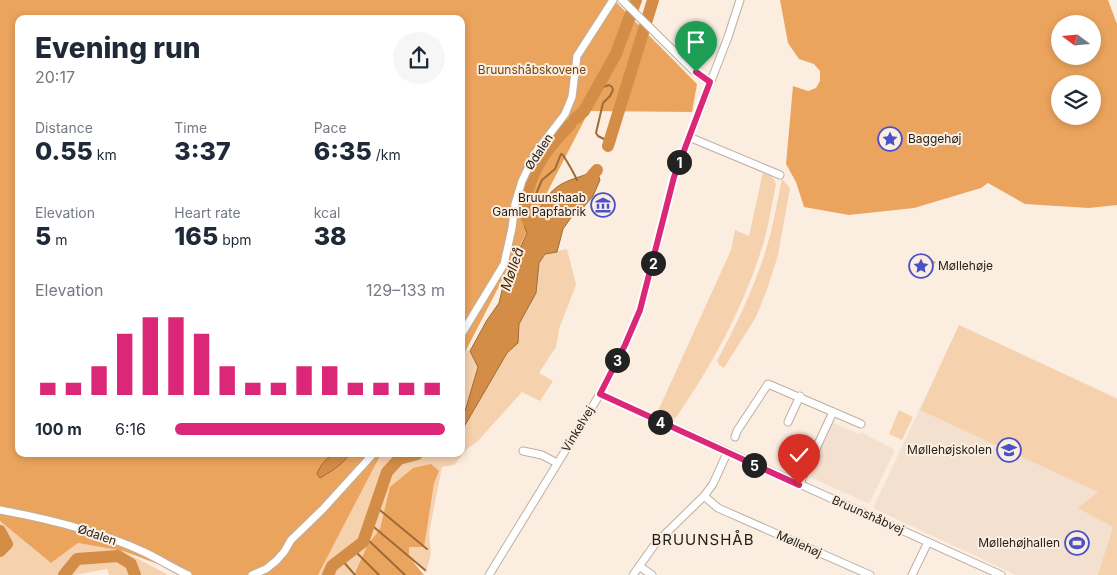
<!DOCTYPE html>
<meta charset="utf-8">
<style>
body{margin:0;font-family:Inter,sans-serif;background:#f6f6f7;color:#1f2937;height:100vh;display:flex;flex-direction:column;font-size:19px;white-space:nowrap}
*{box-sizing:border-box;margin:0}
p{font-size:16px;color:#747a83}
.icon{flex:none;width:28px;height:28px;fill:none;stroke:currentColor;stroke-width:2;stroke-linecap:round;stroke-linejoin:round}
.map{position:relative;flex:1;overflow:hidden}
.side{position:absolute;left:15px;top:15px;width:450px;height:442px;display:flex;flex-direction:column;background:#fff;border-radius:10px;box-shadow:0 2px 8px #0003}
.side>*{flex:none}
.needle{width:32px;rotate:286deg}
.buttons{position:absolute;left:1051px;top:15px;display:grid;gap:10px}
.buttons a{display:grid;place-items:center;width:50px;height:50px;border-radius:50%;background:#fff;box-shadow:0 2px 8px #0003;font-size:25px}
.pin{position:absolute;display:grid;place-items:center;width:42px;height:42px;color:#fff;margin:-51px -21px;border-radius:50% 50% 50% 0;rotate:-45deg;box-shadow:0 0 5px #0007}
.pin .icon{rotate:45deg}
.km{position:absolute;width:25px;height:25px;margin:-12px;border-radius:50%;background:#222;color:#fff;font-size:14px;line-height:25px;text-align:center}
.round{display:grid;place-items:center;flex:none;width:52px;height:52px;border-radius:26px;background:#f6f6f7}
.overview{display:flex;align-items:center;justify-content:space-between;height:85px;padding:0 20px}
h1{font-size:28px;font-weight:800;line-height:38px}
.figures{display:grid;grid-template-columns:repeat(3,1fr);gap:8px;height:85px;padding:5px 20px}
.figures div{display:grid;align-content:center}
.figures b{font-size:25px;font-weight:800}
.figures small{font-size:14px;font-weight:400}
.figures p{font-size:14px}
.chart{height:140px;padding:10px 20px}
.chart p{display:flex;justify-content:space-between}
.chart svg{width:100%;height:90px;margin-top:5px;stroke:#db2777;stroke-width:6}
ul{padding:0 20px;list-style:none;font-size:16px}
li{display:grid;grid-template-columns:80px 60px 1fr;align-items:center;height:38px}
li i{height:12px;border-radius:6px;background:#db2777}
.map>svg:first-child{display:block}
.built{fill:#f4e0ce}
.green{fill:#f6d1ae}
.forest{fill:#eba45d;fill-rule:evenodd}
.water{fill:#d38d46;stroke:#9e6b38}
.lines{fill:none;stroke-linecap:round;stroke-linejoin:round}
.stream{stroke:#9e6b38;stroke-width:2}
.river{stroke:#d38d46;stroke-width:12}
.minor-casing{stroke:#bcafa3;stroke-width:9}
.minor{stroke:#fff;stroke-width:7}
.route-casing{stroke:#fff;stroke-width:10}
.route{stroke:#db2777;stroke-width:6}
.labels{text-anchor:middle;stroke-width:4;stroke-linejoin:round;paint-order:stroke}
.park-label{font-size:12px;fill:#72440c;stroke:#fbeee1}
.poi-label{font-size:12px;fill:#211d18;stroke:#fbeee1;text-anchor:end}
.street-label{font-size:12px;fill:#211d18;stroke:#fbeee1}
.water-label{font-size:14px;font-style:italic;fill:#432708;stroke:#fbeee1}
.quarter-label{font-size:15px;letter-spacing:1px;fill:#211d18;stroke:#fbeee1}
</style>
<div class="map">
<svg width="1117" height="575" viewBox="0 0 1117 575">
<rect width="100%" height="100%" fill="#fbeee1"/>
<g class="built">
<polygon points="959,325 1117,398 1117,575 1016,575 873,508"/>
<polygon points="832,422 858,434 861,432 895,450 870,502 867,503 810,477 809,471"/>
</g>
<g class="green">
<path d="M763,172c7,3 11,5 13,12 -4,19 -7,39 -12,57 -19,64 -51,123 -89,178l-17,-8 73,-161 4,-20 14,6z"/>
<path d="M782,179l8,9 -12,67 -10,32 -12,30 -32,51 -5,-3 -2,-4c22,-41 42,-83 54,-129 4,-17 7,-35 11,-53z"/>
<polygon points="567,249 576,285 559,329 556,347 539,373 553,381 540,401 522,392 477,442 468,448 454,465 442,467 429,533 431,554 426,573 409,557 366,547 354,575 318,575 381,454 461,454 461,432 507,353 518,343 519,324 536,293 539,263 545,254"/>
<polygon points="959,325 1117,399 1117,575 1098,575 1113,527 1078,508 1098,492 920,410"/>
<polygon points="466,350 470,351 478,366 461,425 461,360"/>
<polygon points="899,410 913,417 902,440 889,434"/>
<polygon points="0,521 51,563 78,543 123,551 168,575 109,575 107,569 74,575 0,575"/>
</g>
<g class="forest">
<polygon points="0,0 614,0 697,84 692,112 589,111 461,360 461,19 19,19 19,454 381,454 318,575 187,575 123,551 78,543 51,563 0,521"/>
<path d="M780,0h328l9,24v181l-28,3 -64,-4 -37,-21 -7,5 -67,20 -65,7 -45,-8 -8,-25 -10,-18 7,-78 15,5 8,-3 4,-7v-10l-6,-7 -15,-5 -11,-16zM1060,24h32v32h-32zM1060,84h32v32h-32z"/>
<polygon points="919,254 936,262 925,274 918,275 909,268"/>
<polygon points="431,464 439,471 434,483 424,547 409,547 409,557 424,575 354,575 367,546 380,529 390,487 413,468"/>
</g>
<g class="water">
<path d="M592,172l6,2 2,6 -7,16 -11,13h-5l-14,20 -6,23 -12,2 -6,9 -3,30 -17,31 -1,19 -11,10 -46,79v-7l17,-58 -8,-16 17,-31 12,-17 5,-21 23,-49 -3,-8c12,-6 20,-29 33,-38 9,-7 24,-10 35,-15z"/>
<path d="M333,454h9l6,2c-7,10 -18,16 -28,22l-3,-4c3,-9 9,-15 16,-20z"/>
</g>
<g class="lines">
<g class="stream">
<polyline points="596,86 600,88 609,85 612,87 613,90 610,96 603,103 596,133 598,136 608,141"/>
<path d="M525,202l8,-1 9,-21 13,-11 6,-15 2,1c5,8 10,16 14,25"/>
<polyline points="375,506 427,549"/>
<polyline points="369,523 425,570"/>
<polyline points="365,537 405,575"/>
<polyline points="353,549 379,575"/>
<polyline points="341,559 355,575"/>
<polyline points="329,573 331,575"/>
</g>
<g class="river">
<polyline points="575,119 584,111 616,54 636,0"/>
<polyline points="608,146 653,0"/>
<polyline points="584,185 597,170"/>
<path d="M539,236c-5,-7 -12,-14 -14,-23 -2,-6 0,-14 2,-19 6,-28 24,-50 43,-69"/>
<polyline points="0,531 7,544 0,551"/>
<polyline points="64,575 77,559 118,556 131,564 135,575"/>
<polyline points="328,575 332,566 363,542 387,472 399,459 417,454"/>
</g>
<g class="minor-casing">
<g id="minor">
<polyline points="622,0 695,72 710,82"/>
<polyline points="689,137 780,175"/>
<polyline points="461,335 504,264 512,228 515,204 522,181 536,152 565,114 572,97 577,56 613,0"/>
<polyline points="600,394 1001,575"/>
<polyline points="788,422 800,396"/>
<polyline points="735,437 737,431 768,384 861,424"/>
<polyline points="523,451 542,455 557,463"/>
<polyline points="799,485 833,412"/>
<polyline points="704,496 718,508 870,575"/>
<path d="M0,510c49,9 99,21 144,42 15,7 29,16 44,23"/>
<polyline points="639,566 652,575"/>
<polyline points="252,575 266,569 276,561 284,552 291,540 322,510 373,454"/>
<polyline points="489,575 600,394 625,345 640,310 650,273 674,177 728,37 740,0"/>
<polyline points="633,575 655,544 704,496 713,484 727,453"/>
<polyline points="912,575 928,542"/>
</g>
</g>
<use href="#minor" class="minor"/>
</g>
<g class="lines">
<g class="route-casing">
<polyline id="route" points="696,72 710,82 674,177 640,310 625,345 600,394 799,485"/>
</g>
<use href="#route" class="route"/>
</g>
<defs>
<g id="sight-ring" transform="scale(1.25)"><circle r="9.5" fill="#fbeee1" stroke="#4952c8" stroke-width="1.5"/><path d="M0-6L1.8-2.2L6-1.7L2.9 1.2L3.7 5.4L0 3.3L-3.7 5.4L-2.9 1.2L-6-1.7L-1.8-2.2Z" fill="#4952c8"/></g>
<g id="museum-ring" transform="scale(1.25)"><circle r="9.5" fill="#fbeee1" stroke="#4952c8" stroke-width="1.5"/><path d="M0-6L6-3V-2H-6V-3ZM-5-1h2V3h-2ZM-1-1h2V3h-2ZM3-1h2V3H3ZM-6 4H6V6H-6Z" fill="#4952c8"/></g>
<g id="school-ring" transform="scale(1.25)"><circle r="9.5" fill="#fbeee1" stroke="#4952c8" stroke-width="1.5"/><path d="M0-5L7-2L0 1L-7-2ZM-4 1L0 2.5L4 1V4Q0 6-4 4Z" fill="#4952c8"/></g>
<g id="stadium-ring" transform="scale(1.25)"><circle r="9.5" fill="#fbeee1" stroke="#4952c8" stroke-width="1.5"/><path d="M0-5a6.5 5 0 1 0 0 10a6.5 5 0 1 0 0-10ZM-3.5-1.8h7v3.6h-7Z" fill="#4952c8"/></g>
</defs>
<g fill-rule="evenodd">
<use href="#sight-ring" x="890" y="139"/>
<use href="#museum-ring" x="603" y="205"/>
<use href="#sight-ring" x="921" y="266"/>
<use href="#school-ring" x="1009" y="450"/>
<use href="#stadium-ring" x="1077" y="543"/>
</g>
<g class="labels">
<g class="park-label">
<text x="532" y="74">Bruunshåbskovene</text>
</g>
<g class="poi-label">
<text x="908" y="143" text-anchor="start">Baggehøj</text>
<text x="586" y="202">Bruunshaab<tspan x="586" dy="14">Gamle Papfabrik</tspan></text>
<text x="938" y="270" text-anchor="start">Møllehøje</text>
<text x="992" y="454">Møllehøjskolen</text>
<text x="1060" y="547">Møllehøjhallen</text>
</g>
<g class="street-label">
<text transform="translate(539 152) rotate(-57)" y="4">Ødalen</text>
<text transform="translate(578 429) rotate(-59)" y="4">Vinkelvej</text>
<text transform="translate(868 515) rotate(24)" y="4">Bruunshåbvej</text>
<text transform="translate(97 535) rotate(19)" y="4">Ødalen</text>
<text transform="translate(799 544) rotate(24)" y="4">Møllehøj</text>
</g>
<g class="water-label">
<text transform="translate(512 269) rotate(-71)" y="5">Mølleå</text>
</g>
<g class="quarter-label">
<text x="703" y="545">BRUUNSHÅB</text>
</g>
</g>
</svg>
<div class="buttons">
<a><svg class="needle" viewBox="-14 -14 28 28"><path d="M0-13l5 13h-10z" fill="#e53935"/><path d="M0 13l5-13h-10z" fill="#747a83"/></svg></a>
<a><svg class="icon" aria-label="layers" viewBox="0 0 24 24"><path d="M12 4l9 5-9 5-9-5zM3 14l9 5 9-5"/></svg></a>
</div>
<div class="pin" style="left:696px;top:72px;background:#1e9e55"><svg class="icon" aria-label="arrive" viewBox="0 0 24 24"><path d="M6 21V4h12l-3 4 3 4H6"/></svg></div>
<div class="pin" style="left:799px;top:485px;background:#d93025"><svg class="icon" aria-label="check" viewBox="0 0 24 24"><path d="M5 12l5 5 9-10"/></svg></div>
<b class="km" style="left:679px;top:162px">1</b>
<b class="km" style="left:653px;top:263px">2</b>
<b class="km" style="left:617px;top:360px">3</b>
<b class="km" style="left:660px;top:422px">4</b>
<b class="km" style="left:754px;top:465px">5</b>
<section class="side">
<div class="overview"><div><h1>Evening run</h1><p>20:17</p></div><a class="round"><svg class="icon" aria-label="share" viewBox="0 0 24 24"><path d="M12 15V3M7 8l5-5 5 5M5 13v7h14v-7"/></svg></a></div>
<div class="figures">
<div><p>Distance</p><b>0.55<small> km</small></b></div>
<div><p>Time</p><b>3:37</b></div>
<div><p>Pace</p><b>6:35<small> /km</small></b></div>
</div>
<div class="figures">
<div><p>Elevation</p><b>5<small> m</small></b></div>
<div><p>Heart rate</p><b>165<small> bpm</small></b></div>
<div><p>kcal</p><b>38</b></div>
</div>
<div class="chart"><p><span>Elevation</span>129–133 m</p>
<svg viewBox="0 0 160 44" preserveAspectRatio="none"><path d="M5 44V38M15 44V38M25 44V30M35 44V14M45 44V6M55 44V6M65 44V14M75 44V30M85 44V38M95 44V38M105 44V30M115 44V30M125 44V38M135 44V38M145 44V38M155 44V38"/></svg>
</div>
<ul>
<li><b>100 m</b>6:16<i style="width:100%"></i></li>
</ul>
</section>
</div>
